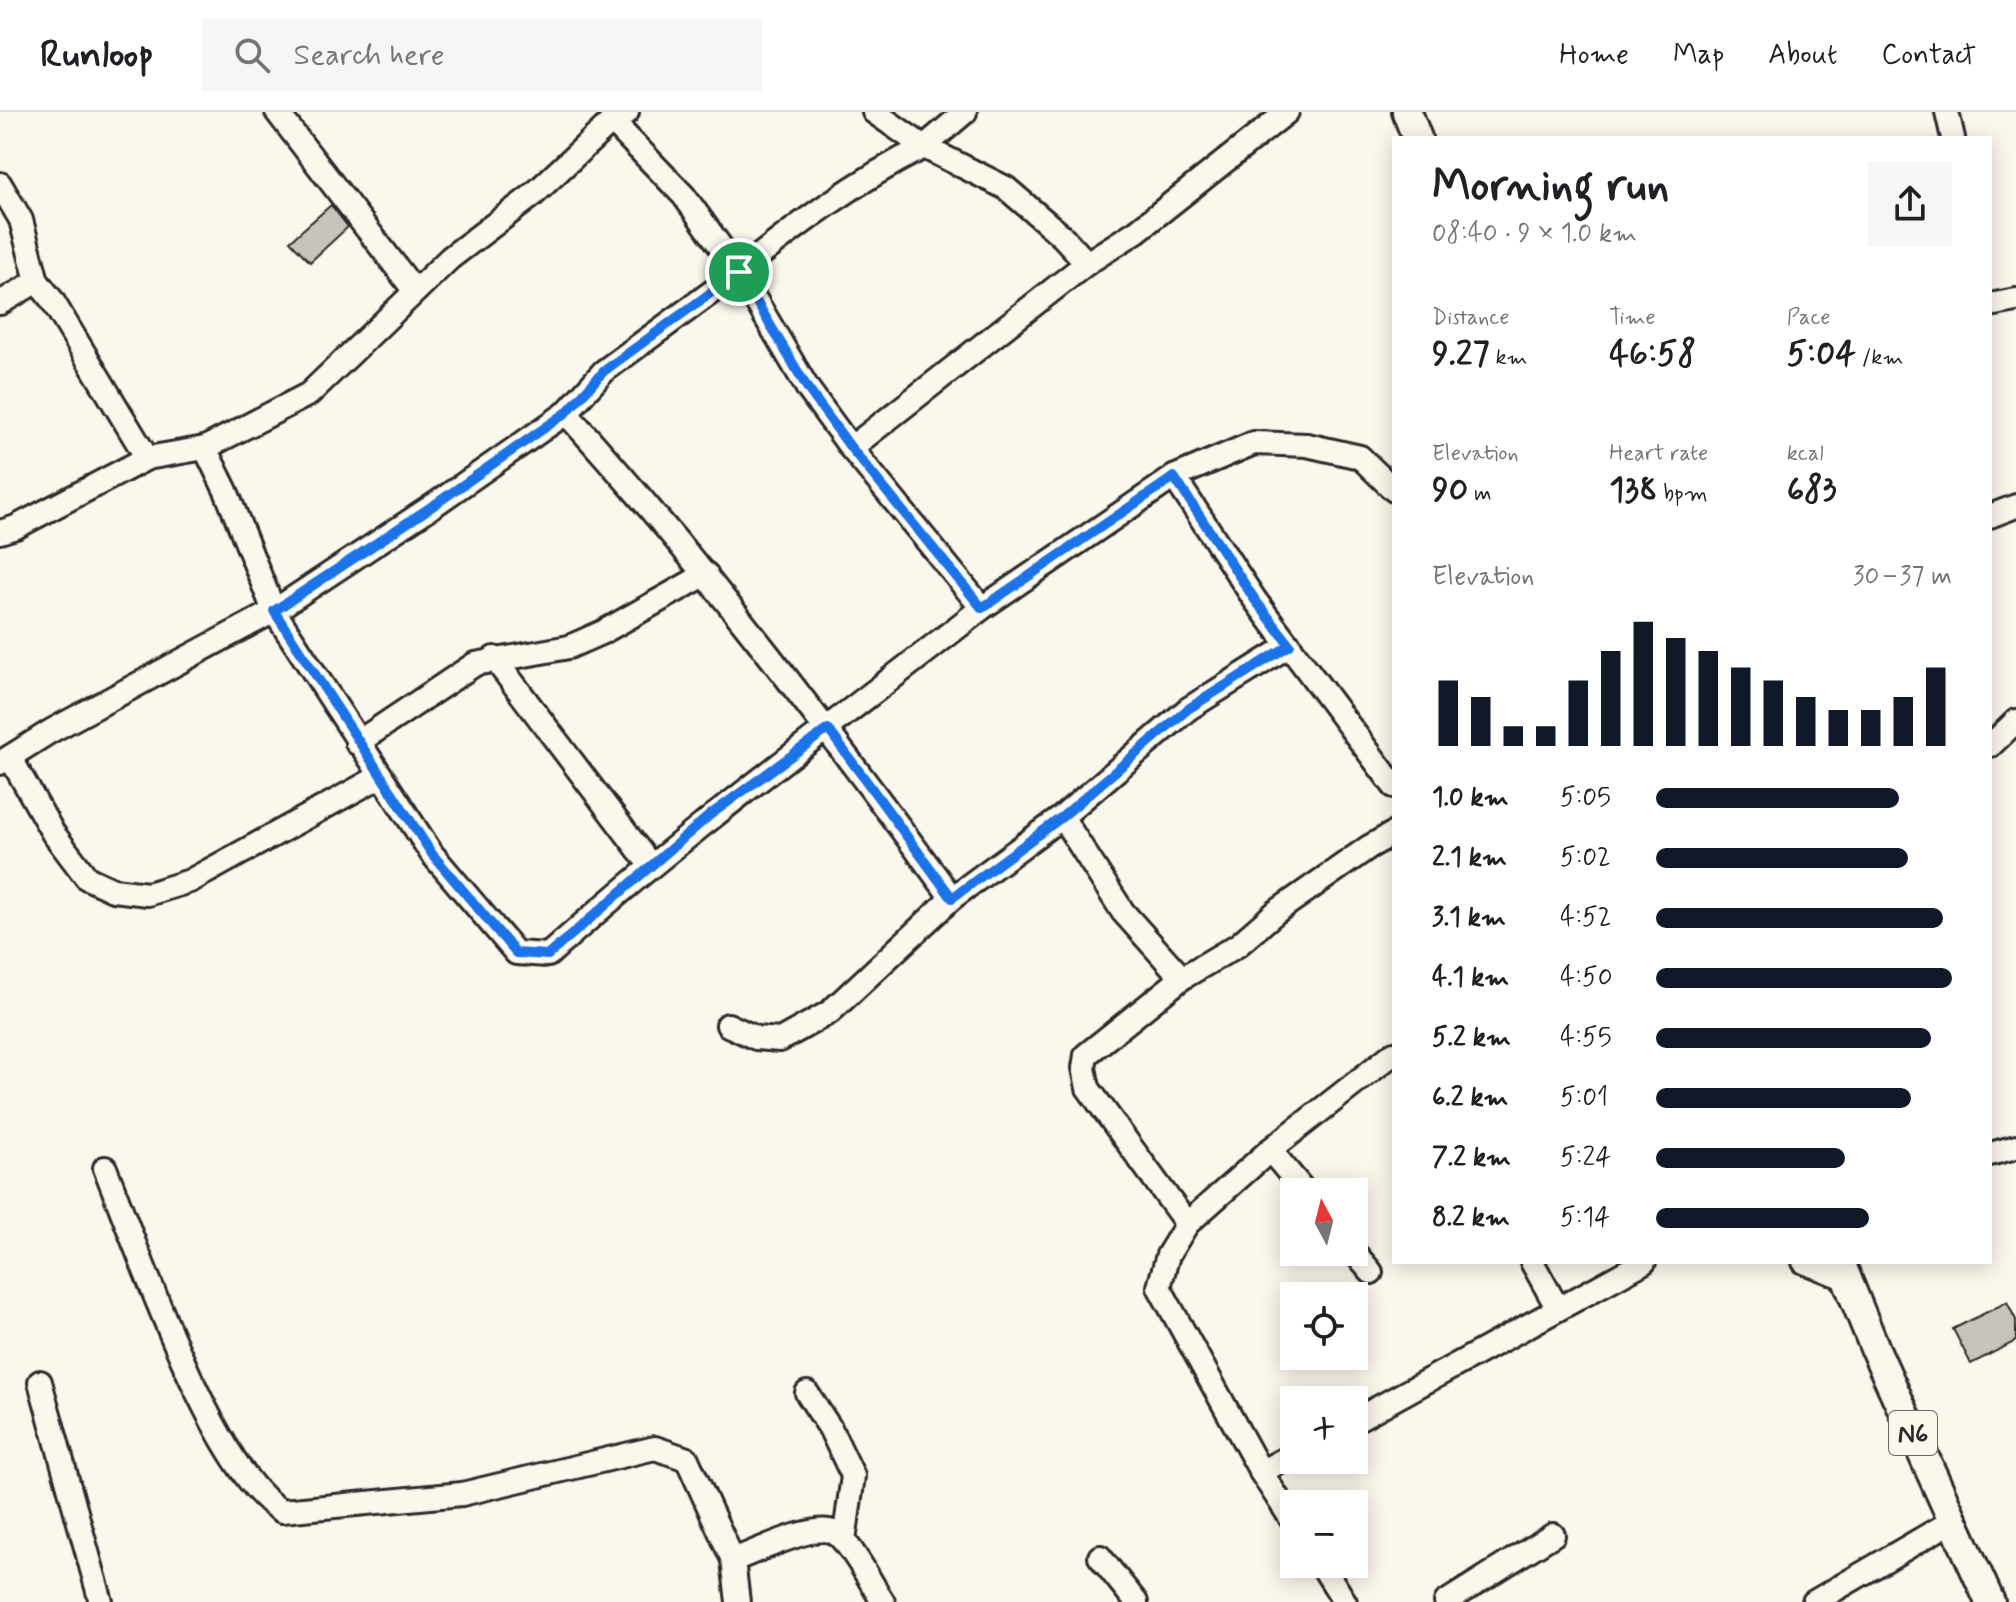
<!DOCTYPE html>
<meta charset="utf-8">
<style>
body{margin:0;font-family:Mynerve,sans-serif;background:#f6f6f6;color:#202124;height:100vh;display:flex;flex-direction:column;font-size:30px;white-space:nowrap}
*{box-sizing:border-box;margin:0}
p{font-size:26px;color:#757577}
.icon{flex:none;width:44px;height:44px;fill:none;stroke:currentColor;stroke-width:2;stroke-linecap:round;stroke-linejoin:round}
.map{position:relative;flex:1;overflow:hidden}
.sheet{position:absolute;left:1392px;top:24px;width:600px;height:1128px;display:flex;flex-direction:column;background:#fff;border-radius:0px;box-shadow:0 4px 20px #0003}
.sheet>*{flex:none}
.needle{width:52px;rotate:353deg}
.buttons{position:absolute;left:1280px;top:1066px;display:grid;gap:16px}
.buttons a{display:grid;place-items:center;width:88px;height:88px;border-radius:0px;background:#fff;box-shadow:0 4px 20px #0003;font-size:40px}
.pin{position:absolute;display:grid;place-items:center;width:68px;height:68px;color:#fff;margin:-34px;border:4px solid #fff;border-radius:50%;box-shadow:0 2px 8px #0007}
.round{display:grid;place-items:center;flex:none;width:84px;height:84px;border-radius:0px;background:#f6f6f6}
.summary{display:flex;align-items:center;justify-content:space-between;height:136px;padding:0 40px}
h1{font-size:44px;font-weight:800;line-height:60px}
.stats{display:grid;grid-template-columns:repeat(3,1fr);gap:12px;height:136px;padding:8px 40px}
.stats div{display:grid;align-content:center}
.stats b{font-size:34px;font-weight:800}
.stats small{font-size:22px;font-weight:400}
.stats p{font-size:22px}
.chart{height:224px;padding:16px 40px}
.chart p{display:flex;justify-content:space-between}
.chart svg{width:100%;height:144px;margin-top:8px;stroke:#111827;stroke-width:6}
ul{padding:0 40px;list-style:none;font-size:26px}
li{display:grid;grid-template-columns:128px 96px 1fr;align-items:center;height:60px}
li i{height:20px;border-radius:10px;background:#111827}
header{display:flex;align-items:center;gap:48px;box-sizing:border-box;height:112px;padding:0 40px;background:#fff;border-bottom:2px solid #e0e0e0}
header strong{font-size:38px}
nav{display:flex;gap:44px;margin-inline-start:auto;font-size:28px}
.search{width:560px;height:72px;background:#f6f6f6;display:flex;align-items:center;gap:20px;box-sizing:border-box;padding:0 28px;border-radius:0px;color:#757577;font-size:30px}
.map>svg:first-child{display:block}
.building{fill:#c7c4bc;stroke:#2b2b2b;stroke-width:2}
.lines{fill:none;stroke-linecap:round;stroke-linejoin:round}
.minor-casing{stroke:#2b2b2b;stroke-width:28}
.major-casing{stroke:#2b2b2b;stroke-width:34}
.minor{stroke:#fbf7ec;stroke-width:22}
.major{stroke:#fbf7ec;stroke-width:28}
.route-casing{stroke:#fff;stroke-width:16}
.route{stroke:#1a73e8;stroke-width:10}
.labels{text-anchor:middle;stroke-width:6;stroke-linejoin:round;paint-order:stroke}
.shield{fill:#fbf7ec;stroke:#696865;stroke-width:2}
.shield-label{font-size:26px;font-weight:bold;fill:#2b2b2b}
</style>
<header>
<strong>Runloop</strong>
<div class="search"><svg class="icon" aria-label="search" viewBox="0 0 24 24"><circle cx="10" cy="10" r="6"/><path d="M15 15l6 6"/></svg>Search here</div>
<nav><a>Home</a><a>Map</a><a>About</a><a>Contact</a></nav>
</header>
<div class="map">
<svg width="2016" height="1490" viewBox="0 0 2016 1490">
<rect width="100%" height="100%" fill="#fbf7ec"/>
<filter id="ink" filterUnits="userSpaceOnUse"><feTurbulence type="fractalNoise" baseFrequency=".0125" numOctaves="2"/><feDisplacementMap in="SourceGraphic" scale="16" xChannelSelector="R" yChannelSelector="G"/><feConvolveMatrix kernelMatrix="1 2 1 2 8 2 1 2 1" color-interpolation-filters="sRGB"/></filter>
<g filter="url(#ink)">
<g class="building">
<polygon points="331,93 348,115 310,150 290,129"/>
<polygon points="2007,1190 2016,1208 2016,1229 1971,1252 1953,1217"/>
</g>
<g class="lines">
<g class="minor-casing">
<g id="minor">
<polyline points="277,0 414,178"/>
<path d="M627,0l-15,9 -79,74 -83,63 -141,136 -104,54 21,43 48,120 158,243 84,99 32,2c138,-124 288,-232 434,-347l-131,-160 -43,-59 -69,-117c59,-48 117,-91 185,-125l82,41 56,48 25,27"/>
<polyline points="874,0 924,35 965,0"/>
<polyline points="1947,0 1953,26"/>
<polyline points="0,72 21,108 37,169"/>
<polyline points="0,191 37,169 52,188 147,346"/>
<polyline points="1990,193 2016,188"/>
<path d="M566,301c139,153 263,318 386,485"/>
<polyline points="851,336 1087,151 1137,119 1287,0"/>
<polyline points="1174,365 1254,331 1307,333 1360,345 1394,378"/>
<polyline points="1990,404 2016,394"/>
<polyline points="0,420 16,415 147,346 205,336"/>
<polyline points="982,496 1174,365 1255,488 1394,674"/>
<polyline points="494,546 651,754"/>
<polyline points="357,631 475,552 569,535 603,520 706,462"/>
<polyline points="1991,633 2016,609"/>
<polyline points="10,645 53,721 87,766 113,778 148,782 190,769 379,665"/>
<polyline points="0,651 51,619 274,499 434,393 566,301 604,259 739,160 684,84 612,9"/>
<polyline points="1062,705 1123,800 1182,866 1238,833 1276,800 1369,735 1394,721"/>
<polyline points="1182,866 1086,943 1084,956 1088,976 1187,1112"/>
<polyline points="728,913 756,926 780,928 830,900 952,786 1062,705 1188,597 1290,533"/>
<polyline points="1270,1038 1305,1080"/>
<polyline points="1990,1042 2016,1035"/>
<path d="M105,1056c31,76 110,308 177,343l180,-17 193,-46 32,11 46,101 5,42"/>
<polyline points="1354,1140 1371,1160"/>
<polyline points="1532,1150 1558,1197"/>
<polyline points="1804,1150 1847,1167"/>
<polyline points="40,1270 101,1490"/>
<polyline points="807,1281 830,1316 853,1364 844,1429"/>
<polyline points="1354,1309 1644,1150"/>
<polyline points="1261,1360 1294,1342"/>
<polyline points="1294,1411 1261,1360 1159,1175 1168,1143 1187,1112 1270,1038 1394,941"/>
<polyline points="1100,1445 1136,1490"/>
<path d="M733,1448c20,-7 81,-37 100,-28 17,8 39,53 50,70"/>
<polyline points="1321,1452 1345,1490"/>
<polyline points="1446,1490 1553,1423"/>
<polyline points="1814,1490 1954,1408"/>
</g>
</g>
<g class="major-casing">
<g id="major">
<polyline points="1407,0 1417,26"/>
<polyline points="1840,1150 1876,1239 1990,1490"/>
</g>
</g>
<use href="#minor" class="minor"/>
<use href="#major" class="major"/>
</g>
</g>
<g class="lines" filter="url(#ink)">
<g class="route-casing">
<polygon id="route" points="739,160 808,277 851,336 982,496 1174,365 1255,488 1290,533 1188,597 1062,705 952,786 828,617 710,703 548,843 516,841 432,742 274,499 434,393 566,301 604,259"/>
</g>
<use href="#route" class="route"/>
</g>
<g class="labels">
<rect class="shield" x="1889" y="1299" width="48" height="44" rx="6"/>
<g class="shield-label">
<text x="1913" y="1330">N6</text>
</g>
</g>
</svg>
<div class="buttons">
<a><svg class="needle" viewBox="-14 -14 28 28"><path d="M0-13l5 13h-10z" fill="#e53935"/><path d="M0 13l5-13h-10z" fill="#757577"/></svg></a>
<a><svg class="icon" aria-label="locate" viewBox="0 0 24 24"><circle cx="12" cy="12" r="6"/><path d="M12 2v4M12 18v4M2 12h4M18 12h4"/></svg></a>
<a>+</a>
<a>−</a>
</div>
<div class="pin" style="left:739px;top:160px;background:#1e9e55"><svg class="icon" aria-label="arrive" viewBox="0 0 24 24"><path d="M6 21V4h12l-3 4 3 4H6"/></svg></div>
<section class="sheet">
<div class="summary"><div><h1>Morning run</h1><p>08:40 · 9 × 1.0 km</p></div><a class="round"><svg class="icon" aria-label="share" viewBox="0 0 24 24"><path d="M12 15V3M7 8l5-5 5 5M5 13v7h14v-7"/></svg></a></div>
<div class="stats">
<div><p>Distance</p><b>9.27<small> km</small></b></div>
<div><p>Time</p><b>46:58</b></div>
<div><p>Pace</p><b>5:04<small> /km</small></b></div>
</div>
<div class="stats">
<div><p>Elevation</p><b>90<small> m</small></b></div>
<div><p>Heart rate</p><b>138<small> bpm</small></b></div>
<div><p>kcal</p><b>683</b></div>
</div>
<div class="chart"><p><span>Elevation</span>30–37 m</p>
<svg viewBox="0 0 160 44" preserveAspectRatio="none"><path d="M5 44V24M15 44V29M25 44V38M35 44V38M45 44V24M55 44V15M65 44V6M75 44V11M85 44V15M95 44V20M105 44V24M115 44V29M125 44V33M135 44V33M145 44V29M155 44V20"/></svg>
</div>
<ul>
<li><b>1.0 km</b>5:05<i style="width:82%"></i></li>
<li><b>2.1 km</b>5:02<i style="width:85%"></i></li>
<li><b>3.1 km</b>4:52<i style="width:97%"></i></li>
<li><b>4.1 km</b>4:50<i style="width:100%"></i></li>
<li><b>5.2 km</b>4:55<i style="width:93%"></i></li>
<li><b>6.2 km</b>5:01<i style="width:86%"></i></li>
<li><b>7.2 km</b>5:24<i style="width:64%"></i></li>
<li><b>8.2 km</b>5:14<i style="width:72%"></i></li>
</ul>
</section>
</div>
